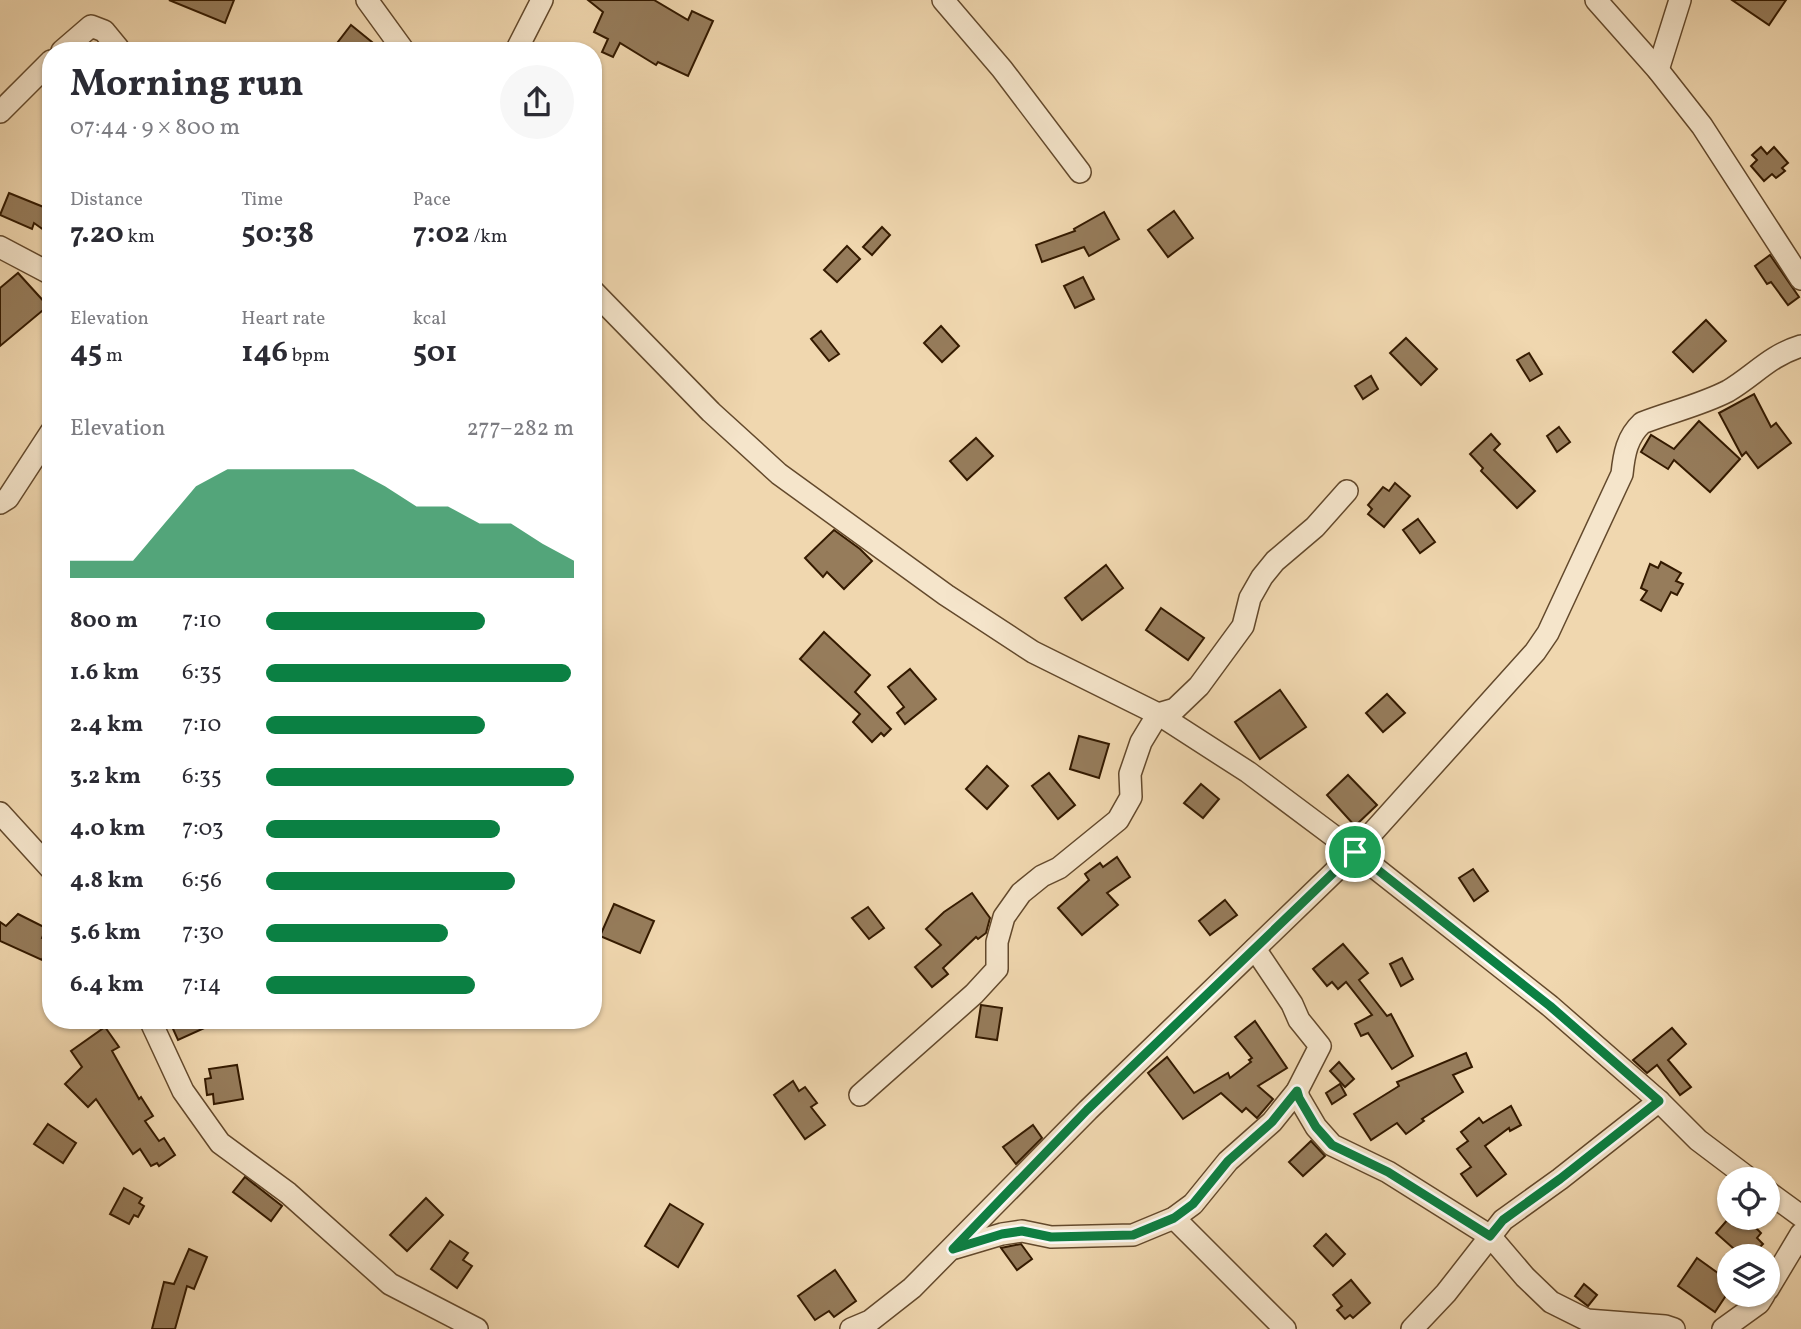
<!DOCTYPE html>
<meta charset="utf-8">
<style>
body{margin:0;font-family:Vollkorn,serif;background:#f7f7f7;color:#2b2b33;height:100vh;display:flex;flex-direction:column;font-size:26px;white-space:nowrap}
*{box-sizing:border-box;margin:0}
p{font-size:23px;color:#7c7c81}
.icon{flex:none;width:38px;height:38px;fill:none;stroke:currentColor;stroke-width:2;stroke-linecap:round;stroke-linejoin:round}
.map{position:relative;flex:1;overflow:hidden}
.side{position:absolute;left:42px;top:42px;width:560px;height:987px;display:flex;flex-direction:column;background:#fff;border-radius:28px;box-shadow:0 2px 5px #0004}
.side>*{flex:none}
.buttons{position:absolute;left:1717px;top:1167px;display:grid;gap:14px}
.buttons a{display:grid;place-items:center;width:63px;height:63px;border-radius:50%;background:#fff;box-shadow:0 2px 5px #0004;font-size:35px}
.pin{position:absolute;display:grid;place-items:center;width:60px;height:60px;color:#fff;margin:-30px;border:4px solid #fff;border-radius:50%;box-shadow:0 2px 7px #0007}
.round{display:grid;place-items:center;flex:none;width:74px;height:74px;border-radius:37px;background:#f7f7f7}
.overview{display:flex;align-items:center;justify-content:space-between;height:119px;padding:0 28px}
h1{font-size:38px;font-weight:700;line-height:52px}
.metrics{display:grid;grid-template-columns:repeat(3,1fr);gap:10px;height:119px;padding:7px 28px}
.metrics div{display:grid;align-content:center}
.metrics b{font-size:30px;font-weight:700}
.metrics small{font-size:19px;font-weight:400}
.metrics p{font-size:19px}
.chart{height:196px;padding:14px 28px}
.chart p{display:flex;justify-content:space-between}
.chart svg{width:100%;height:126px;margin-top:7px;fill:#0b8043;opacity:.7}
ul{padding:0 28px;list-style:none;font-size:23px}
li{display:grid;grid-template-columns:112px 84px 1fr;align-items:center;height:52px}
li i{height:18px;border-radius:9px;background:#0b8043}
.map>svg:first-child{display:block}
.building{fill:#967c5b;stroke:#341a00;stroke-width:2}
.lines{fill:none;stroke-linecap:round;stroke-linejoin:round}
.minor-casing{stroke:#63492c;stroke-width:24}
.minor{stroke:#f5e5cb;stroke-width:21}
.route-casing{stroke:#fff;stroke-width:14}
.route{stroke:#0b8043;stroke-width:9}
</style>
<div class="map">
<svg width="1801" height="1329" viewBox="0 0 1801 1329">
<rect width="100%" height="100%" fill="#f0d7af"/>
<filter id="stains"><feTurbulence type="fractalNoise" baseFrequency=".00286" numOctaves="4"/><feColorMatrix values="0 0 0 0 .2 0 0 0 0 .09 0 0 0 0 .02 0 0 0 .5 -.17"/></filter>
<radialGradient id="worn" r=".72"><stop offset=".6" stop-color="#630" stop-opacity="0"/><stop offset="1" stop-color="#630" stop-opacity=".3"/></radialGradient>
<g class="building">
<polygon points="169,0 234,0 225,23"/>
<polygon points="588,0 654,0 688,20 692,11 713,21 688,76 658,62 656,65 620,43 613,57 602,52 608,39 594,32 603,12"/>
<polygon points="1732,0 1786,0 1769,25"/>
<polygon points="351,25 383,51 331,51"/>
<polygon points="1761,147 1767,154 1774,147 1788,163 1782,168 1785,171 1776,178 1772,174 1764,181 1751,166 1757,160 1752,155"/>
<polygon points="9,193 51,210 51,235 34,223 32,229 0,215"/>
<polygon points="1174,211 1193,238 1168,257 1148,230"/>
<polygon points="1104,212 1119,239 1089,256 1084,247 1042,262 1036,245 1075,231 1074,229"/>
<polygon points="882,227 890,235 872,255 863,247"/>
<polygon points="847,246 860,259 837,282 824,270"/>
<polygon points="1770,255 1799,297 1788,305 1771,282 1767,284 1755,266"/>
<polygon points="18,273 48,306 0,346 0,288"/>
<polygon points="1083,277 1094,299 1075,308 1064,286"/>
<polygon points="1706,320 1726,341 1693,372 1673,352"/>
<polygon points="941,326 959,346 942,362 924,343"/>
<polygon points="821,331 839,354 829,361 811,339"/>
<polygon points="1406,338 1437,369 1421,385 1390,353"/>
<polygon points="1529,353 1542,374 1530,381 1517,360"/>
<polygon points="1371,376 1378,389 1363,399 1355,386"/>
<polygon points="1754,394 1771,427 1776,423 1791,443 1758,468 1746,452 1742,456 1719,413"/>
<polygon points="1699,421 1740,459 1710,492 1674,460 1668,469 1641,452 1651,435 1674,449"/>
<polygon points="1559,427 1570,442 1557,452 1547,436"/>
<polygon points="1491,434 1500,444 1494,450 1535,491 1517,508 1481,471 1483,468 1470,454"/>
<polygon points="976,438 993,456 967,480 950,461"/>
<polygon points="1395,483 1410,496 1384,527 1368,514 1372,509 1368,505 1383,487 1389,491"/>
<polygon points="1418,519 1435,542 1420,553 1403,530"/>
<polygon points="834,530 860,549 872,561 844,589 827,572 823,577 805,558"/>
<polygon points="1661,562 1681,573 1676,581 1683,584 1677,595 1671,592 1661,611 1641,600 1647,591 1641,588 1650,564 1658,568"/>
<polygon points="1106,565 1123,588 1082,620 1065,598"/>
<polygon points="1161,608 1204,638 1188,660 1146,630"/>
<polygon points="824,632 870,675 855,692 891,729 884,736 881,733 872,742 853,722 860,714 800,659"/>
<polygon points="910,669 936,699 905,724 897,713 904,707 888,687"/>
<polygon points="1280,690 1306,727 1260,759 1235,722"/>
<polygon points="1387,694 1405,713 1383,732 1366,713"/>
<polygon points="1079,736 1109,744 1099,778 1070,769"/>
<polygon points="987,766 1008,786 987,809 966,789"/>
<polygon points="1049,773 1075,805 1058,819 1032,786"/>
<polygon points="1348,775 1377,805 1355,826 1327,795"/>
<polygon points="1201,784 1219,799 1203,818 1184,803"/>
<polygon points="1117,857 1130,877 1107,893 1118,905 1082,935 1058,908 1089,880 1085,874 1100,863 1103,867"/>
<polygon points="1473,869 1488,891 1474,901 1459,878"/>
<polygon points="972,893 990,918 986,933 978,939 976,937 943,968 948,974 932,987 915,967 941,945 926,929 944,912"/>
<polygon points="1225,900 1237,915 1210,935 1199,921"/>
<polygon points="614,904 654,921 640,953 600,936"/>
<polygon points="868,907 884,928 869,939 852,918"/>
<polygon points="18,914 46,928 42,938 50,942 42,960 0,941 0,922 6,926"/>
<polygon points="1343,944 1368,973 1359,980 1387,1016 1391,1014 1413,1056 1392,1069 1368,1033 1361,1036 1355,1024 1372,1015 1346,982 1338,989 1332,982 1327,986 1313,969"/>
<polygon points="1402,958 1413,979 1401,986 1390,964"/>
<polygon points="981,1005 1002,1008 997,1040 976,1037"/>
<polygon points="169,1020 222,1020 178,1040"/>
<polygon points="1255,1021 1287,1068 1258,1086 1273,1099 1257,1118 1246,1108 1242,1112 1221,1093 1183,1119 1148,1073 1167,1057 1194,1093 1228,1073 1230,1078 1251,1062 1249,1060 1252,1058 1235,1037"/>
<polygon points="105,1027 119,1047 112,1051 139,1099 141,1097 153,1116 145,1121 159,1141 164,1138 175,1155 159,1166 157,1163 151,1166 140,1149 133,1154 96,1099 88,1107 65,1084 82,1067 71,1051"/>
<polygon points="1672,1028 1686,1044 1668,1060 1691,1087 1680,1095 1657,1065 1647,1073 1633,1060"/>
<polygon points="1466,1053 1472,1067 1453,1075 1463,1092 1422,1119 1424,1121 1406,1134 1397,1123 1371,1140 1354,1114 1399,1086 1397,1082"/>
<polygon points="1339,1062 1354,1079 1345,1087 1330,1071"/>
<polygon points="237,1065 243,1099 214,1104 213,1094 207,1095 205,1079 211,1078 209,1069"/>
<polygon points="793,1081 799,1091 805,1087 817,1103 811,1107 825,1125 805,1139 774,1095"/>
<polygon points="1340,1084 1346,1095 1332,1104 1326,1093"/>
<polygon points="1511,1106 1521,1125 1510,1131 1509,1128 1485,1146 1506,1174 1477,1196 1461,1174 1471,1167 1457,1149 1468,1141 1461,1132 1479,1118 1483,1123"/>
<polygon points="48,1124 76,1143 63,1163 34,1144"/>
<polygon points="1033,1125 1042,1138 1016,1164 1003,1147"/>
<polygon points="1311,1141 1325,1156 1303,1176 1289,1162"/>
<polygon points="245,1177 282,1206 271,1221 233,1192"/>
<polygon points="124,1188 142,1198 139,1203 144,1206 138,1217 134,1215 129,1224 110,1214"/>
<polygon points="426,1198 443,1215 407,1251 390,1235"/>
<polygon points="670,1204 703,1224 678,1267 645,1246"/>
<polygon points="1729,1218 1763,1218 1755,1227 1761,1233 1757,1238 1763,1244 1751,1256 1742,1256 1716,1233"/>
<polygon points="1326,1234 1345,1254 1333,1266 1314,1246"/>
<polygon points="450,1241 468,1253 463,1260 472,1266 457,1288 431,1269"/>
<polygon points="1021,1244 1032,1259 1017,1270 1001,1248"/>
<polygon points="189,1249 207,1257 194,1289 187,1286 175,1329 152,1329 164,1282 174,1284"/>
<polygon points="1697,1258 1729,1281 1729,1291 1715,1312 1678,1286"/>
<polygon points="835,1270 856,1301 834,1317 829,1311 815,1320 798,1296"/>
<polygon points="1351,1280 1370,1303 1353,1318 1350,1315 1345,1319 1337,1310 1342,1306 1333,1295"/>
<polygon points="1584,1284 1597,1295 1588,1306 1575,1296"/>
</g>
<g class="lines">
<g class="minor-casing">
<g id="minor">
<polyline points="367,0 404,51"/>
<polyline points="943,0 1002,69 1080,172"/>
<polyline points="1596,0 1658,70 1702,126 1801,279"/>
<polyline points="62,51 91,26 104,31 118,48"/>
<polyline points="516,51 542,0"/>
<polyline points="1658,70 1680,0"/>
<polyline points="0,112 51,61"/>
<polyline points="0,247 51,274"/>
<polyline points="593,291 711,412 779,474 946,595 1033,652 1158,714 1248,772 1355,852 1550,1006 1659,1101 1698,1140 1751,1180"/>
<polyline points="0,503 8,498 51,432"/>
<polyline points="0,813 51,869"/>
<polyline points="150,1020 183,1091 220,1143 288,1193 390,1284 477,1329"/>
<polyline points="1297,1091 1299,1098 1316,1127 1332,1145 1388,1172 1490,1236 1525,1277 1551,1302 1587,1320 1665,1326 1674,1329"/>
<polyline points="860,1095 974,994 997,969 997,942 1004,917 1021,893 1042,876 1059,868 1118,820 1131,797 1130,774 1141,742 1158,714 1175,709 1199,686 1243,626 1250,598 1262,577 1275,561 1315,527 1347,491"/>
<polyline points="1768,1192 1801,1216"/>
<polyline points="1174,1218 1285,1329"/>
<polyline points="955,1248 1002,1234 1022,1231 1051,1237 1133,1235 1174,1218 1193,1204 1228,1161 1272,1122 1297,1091 1320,1046 1299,1020 1292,1004 1255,949"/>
<polyline points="1768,1289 1801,1234"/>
<path d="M851,1329l19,-8 42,-33 176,-178 267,-258 180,-200 13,-19 74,-159c2,-20 5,-37 20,-51 28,-11 59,-18 86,-32 27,-16 41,-35 73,-45"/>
<polyline points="1412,1329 1446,1293 1503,1220 1560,1179 1659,1101"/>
<polyline points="1723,1329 1759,1303 1764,1295"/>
</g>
</g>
<use href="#minor" class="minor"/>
</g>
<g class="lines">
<g class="route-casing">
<polygon id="route" points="1355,852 1550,1006 1659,1101 1560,1179 1503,1220 1490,1236 1388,1172 1332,1145 1316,1127 1299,1098 1297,1091 1272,1122 1228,1161 1193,1204 1174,1218 1133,1235 1051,1237 1022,1231 1002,1234 953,1249 1087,1110"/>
</g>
<use href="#route" class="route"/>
</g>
<rect width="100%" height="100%" filter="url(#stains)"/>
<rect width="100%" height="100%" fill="url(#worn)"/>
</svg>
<div class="buttons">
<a><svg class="icon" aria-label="locate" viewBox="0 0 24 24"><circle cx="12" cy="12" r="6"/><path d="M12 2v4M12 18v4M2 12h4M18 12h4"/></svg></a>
<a><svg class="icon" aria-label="layers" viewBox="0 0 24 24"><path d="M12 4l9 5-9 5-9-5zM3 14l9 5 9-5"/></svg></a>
</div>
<div class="pin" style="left:1355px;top:852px;background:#1e9e55"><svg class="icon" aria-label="arrive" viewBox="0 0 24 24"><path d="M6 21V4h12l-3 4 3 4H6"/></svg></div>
<section class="side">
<div class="overview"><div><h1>Morning run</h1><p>07:44 · 9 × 800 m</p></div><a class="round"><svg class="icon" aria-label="share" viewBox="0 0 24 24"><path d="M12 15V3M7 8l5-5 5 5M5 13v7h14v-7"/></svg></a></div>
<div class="metrics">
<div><p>Distance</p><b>7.20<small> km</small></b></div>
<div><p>Time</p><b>50:38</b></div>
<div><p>Pace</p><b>7:02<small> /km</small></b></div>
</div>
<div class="metrics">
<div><p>Elevation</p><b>45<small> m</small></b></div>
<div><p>Heart rate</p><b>146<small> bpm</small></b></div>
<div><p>kcal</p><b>501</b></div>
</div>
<div class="chart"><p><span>Elevation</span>277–282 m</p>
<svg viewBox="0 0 160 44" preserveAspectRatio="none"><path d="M0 44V38L10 38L20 38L30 25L40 12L50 6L60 6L70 6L80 6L90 6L100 12L110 19L120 19L130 25L140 25L150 32L160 38V44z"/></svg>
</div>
<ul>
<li><b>800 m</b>7:10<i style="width:71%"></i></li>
<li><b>1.6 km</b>6:35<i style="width:99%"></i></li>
<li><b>2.4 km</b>7:10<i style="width:71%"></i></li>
<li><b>3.2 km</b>6:35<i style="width:100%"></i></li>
<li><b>4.0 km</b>7:03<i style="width:76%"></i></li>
<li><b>4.8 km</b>6:56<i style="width:81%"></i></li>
<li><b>5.6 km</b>7:30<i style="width:59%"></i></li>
<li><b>6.4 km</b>7:14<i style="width:68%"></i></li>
</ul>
</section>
</div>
